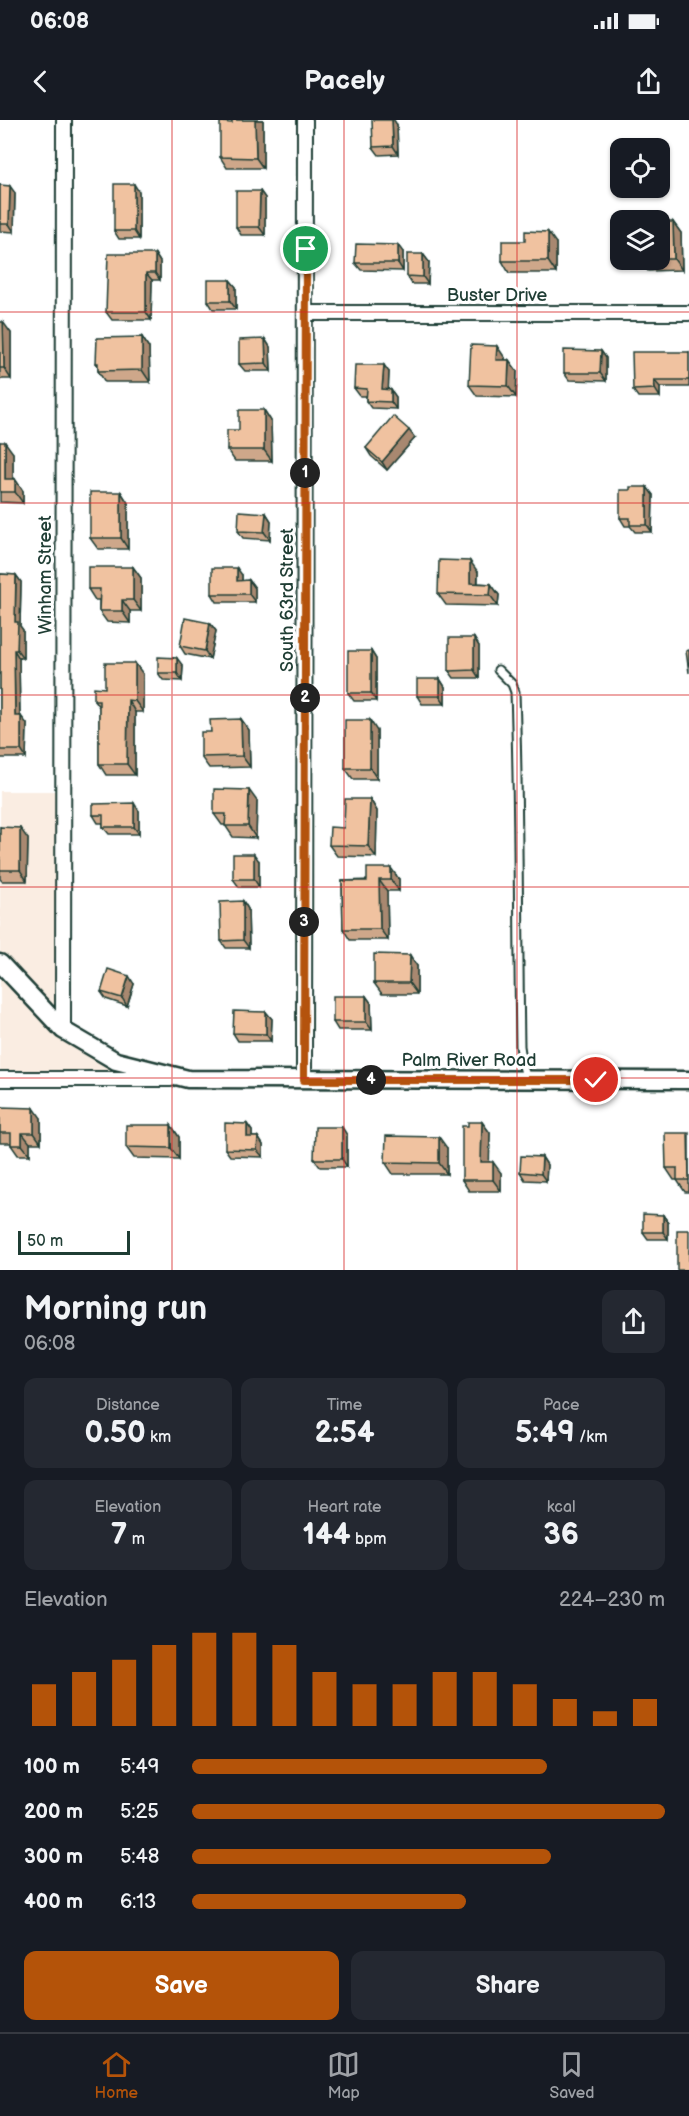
<!DOCTYPE html>
<meta charset="utf-8">
<style>
body{margin:0;font-family:"Balsamiq Sans",sans-serif;background:#242831;color:#f1f3f6;height:100vh;display:flex;flex-direction:column;font-size:22px;white-space:nowrap}
*{box-sizing:border-box;margin:0}
p{font-size:20px;color:#9ea1a6}
.icon{flex:none;width:33px;height:33px;fill:none;stroke:currentColor;stroke-width:2;stroke-linecap:round;stroke-linejoin:round}
.map{position:relative;height:1150px;overflow:hidden}
.drawer{display:flex;flex-direction:column;background:#171b24;flex:1}
.drawer>*{flex:none}
.fabs{position:absolute;left:610px;top:18px;display:grid;gap:12px}
.fabs a{display:grid;place-items:center;width:60px;height:60px;border-radius:12px;background:#171b24;box-shadow:0 2px 4px #0004;font-size:30px}
.scale{position:absolute;left:18px;bottom:15px;width:112px;box-sizing:border-box;padding-left:6px;border:3px solid #1f3d34;border-top:0;font-size:16px;line-height:21px;white-space:nowrap;color:#1f3d34;-webkit-text-stroke:4px #fff;paint-order:stroke}
.pin{position:absolute;display:grid;place-items:center;width:51px;height:51px;color:#fff;margin:-26px;border:3px solid #fff;border-radius:50%;box-shadow:0 2px 6px #0007}
.km{position:absolute;width:30px;height:30px;margin:-15px;border-radius:50%;background:#222;color:#fff;font-size:16px;line-height:30px;text-align:center}
.round{display:grid;place-items:center;flex:none;width:63px;height:63px;border-radius:12px;background:#242831}
.head{display:flex;align-items:center;justify-content:space-between;height:102px;padding:0 24px}
h1{font-size:33px;font-weight:700;line-height:45px}
.stats{display:grid;grid-template-columns:repeat(3,1fr);gap:9px;height:102px;padding:6px 24px}
.stats div{display:grid;align-content:center;border-radius:12px;background:#242831;text-align:center}
.stats b{font-size:30px;font-weight:700}
.stats small{font-size:16px;font-weight:400}
.stats p{font-size:16px}
.chart{height:168px;padding:12px 24px}
.chart p{display:flex;justify-content:space-between}
.chart svg{width:100%;height:108px;margin-top:6px;stroke:#b45309;stroke-width:6}
.primary-button{display:flex;gap:12px;margin-top:auto;padding:12px 24px}
.primary-button a{flex:1;height:69px;border-radius:12px;background:#b45309;color:#fff;font-size:24px;font-weight:700;line-height:69px;text-align:center}
.primary-button a+a{background:#242831;color:#f1f3f6}
ul{padding:0 24px;list-style:none;font-size:20px}
li{display:grid;grid-template-columns:96px 72px 1fr;align-items:center;height:45px}
li i{height:15px;border-radius:8px;background:#b45309}
.status{display:flex;justify-content:space-between;align-items:center;height:42px;padding:0 30px;background:#171b24;direction:ltr}
.status svg{height:16px;fill:currentColor}
header{display:flex;justify-content:space-between;align-items:center;height:78px;padding:0 24px;background:#171b24;font-size:27px;font-weight:700}
.dock{display:flex;justify-content:space-around;align-items:center;height:84px;border-top:2px solid #363941;background:#171b24;font-size:16px;color:#9ea1a6}
.dock a{display:grid;justify-items:center;gap:3px}
.dock .current{color:#b45309}
.map>svg:first-child{display:block}
.built{fill:#faede2}
.lines{fill:none;stroke-linecap:round;stroke-linejoin:round}
.service-casing{stroke:#1f3d34;stroke-width:11}
.minor-casing{stroke:#1f3d34;stroke-width:18}
.tertiary-casing{stroke:#1f3d34;stroke-width:21}
.service{stroke:#fff;stroke-width:7}
.minor{stroke:#fff;stroke-width:14}
.tertiary{stroke:#fff;stroke-width:16}
.wall{fill:#cea78a;stroke:#1f3d34;stroke-width:1.5}
.shaded-wall{fill:#a88870;stroke:#1f3d34;stroke-width:1.5}
.building{fill:#f0c2a0;stroke:#1f3d34;stroke-width:1.5}
.route-casing{stroke:#fff;stroke-width:12}
.route{stroke:#b45309;stroke-width:8}
.grid{fill:none;stroke:#d62828;stroke-width:1.5;stroke-opacity:0.55}
.labels{text-anchor:middle;stroke-width:6;stroke-linejoin:round;paint-order:stroke}
.street-label{font-size:18px;fill:#1f3d34;stroke:#fff}
</style>
<div class="status"><b>06:08</b><svg viewBox="0 0 49 12"><path d="M0 12V9h3v3zM5 12V6h3v6zM10 12V3h3v9zM15 12V0h3v12zM26 1h20v11H26zM47 4h2v5h-2z"/></svg></div>
<header><svg class="icon" aria-label="back" viewBox="0 0 24 24"><path d="M15 5l-7 7 7 7"/></svg>Pacely<svg class="icon" aria-label="share" viewBox="0 0 24 24"><path d="M12 15V3M7 8l5-5 5 5M5 13v7h14v-7"/></svg></header>
<div class="map">
<svg width="689" height="1150" viewBox="0 0 689 1150">
<rect width="100%" height="100%" fill="#fff"/>
<filter id="ink" filterUnits="userSpaceOnUse"><feTurbulence type="fractalNoise" baseFrequency=".0167" numOctaves="2"/><feDisplacementMap in="SourceGraphic" scale="12" xChannelSelector="R" yChannelSelector="G"/><feConvolveMatrix kernelMatrix="1 2 1 2 8 2 1 2 1" color-interpolation-filters="sRGB"/></filter>
<g filter="url(#ink)">
<g class="built">
<polygon points="0,671 62,671 60,905 0,840"/>
<polygon points="0,847 53,903 142,952 0,960"/>
</g>
<g class="lines">
<g class="service-casing">
<path id="service" d="M498,550l14,14 3,8c4,118 3,236 5,354l3,20 4,14"/>
</g>
<g class="minor-casing">
<g id="minor">
<polyline points="306,193 689,193"/>
<polyline points="63,910 64,0"/>
<polyline points="0,959 171,959"/>
<polyline points="304,960 305,0"/>
</g>
</g>
<g class="tertiary-casing">
<polyline id="tertiary" points="0,843 63,910 116,941 188,959 689,960"/>
</g>
<use href="#service" class="service"/>
<use href="#minor" class="minor"/>
<use href="#tertiary" class="tertiary"/>
</g>
<g class="wall">
<polygon points="232,0 263,0 263,48 227,48 220,37 232,3"/>
<polygon points="397,5 398,34 379,35 373,27"/>
<polygon points="0,65 15,73 14,112 0,111"/>
<polygon points="260,71 265,78 265,115 241,115 236,107"/>
<polygon points="139,72 139,119 119,119 114,111"/>
<polygon points="673,102 681,113 682,150 648,151 640,140"/>
<polygon points="525,121 556,123 556,153 509,153 502,141"/>
<polygon points="403,132 403,151 361,150 355,143"/>
<polygon points="155,134 160,142 160,160 152,160 151,200 112,200 106,192"/>
<polygon points="423,134 429,142 428,164 412,164 407,156"/>
<polygon points="230,160 236,167 236,189 213,189 208,181"/>
<polygon points="0,202 11,213 11,259 0,259"/>
<polygon points="142,217 149,228 150,262 105,262 98,251 98,246 96,243"/>
<polygon points="265,219 270,227 271,251 245,251 239,244"/>
<polygon points="601,231 606,238 606,261 569,260 564,253"/>
<polygon points="689,232 689,267 660,267 660,277 638,277 633,270"/>
<polygon points="505,238 505,240 509,240 517,251 516,277 477,276 469,265"/>
<polygon points="389,252 388,270 391,270 396,277 396,289 371,288 366,281 366,276 360,276 354,268"/>
<polygon points="264,290 271,301 272,341 235,341 227,330 239,310"/>
<polygon points="415,318 387,350 371,336 366,328"/>
<polygon points="0,322 13,333 13,359 15,359 23,371 23,383 0,382"/>
<polygon points="647,367 653,375 652,412 635,412 630,406 625,406 620,398 630,370"/>
<polygon points="121,372 128,383 128,429 98,429 90,418"/>
<polygon points="266,393 271,401 270,420 243,418 238,411"/>
<polygon points="133,447 141,458 141,491 130,491 130,503 107,502 99,491 99,480 95,480 88,469"/>
<polygon points="478,452 478,463 491,464 499,475 498,486 446,485 438,474"/>
<polygon points="0,454 16,455 21,462 20,506 23,510 23,538 19,538 20,596 27,604 26,638 0,638"/>
<polygon points="242,455 242,461 249,460 255,468 255,482 217,482 212,474"/>
<polygon points="210,503 216,511 210,539 185,534 180,526"/>
<polygon points="474,518 479,526 479,558 454,558 449,551"/>
<polygon points="371,531 376,539 376,581 354,581 348,573"/>
<polygon points="183,546 182,561 163,560 158,553"/>
<polygon points="143,554 143,592 135,592 135,655 106,655 99,644 99,587 94,580 105,568"/>
<polygon points="440,559 445,567 445,584 422,584 417,576"/>
<polygon points="241,599 249,610 250,647 209,648 201,637 211,612"/>
<polygon points="377,611 377,659 353,659 345,648"/>
<polygon points="370,679 377,691 376,737 337,736 329,725"/>
<polygon points="257,681 256,718 233,717 225,705 222,705 214,694"/>
<polygon points="139,691 139,714 109,714 103,707 103,703 98,703 93,695"/>
<polygon points="0,707 28,719 27,761 2,761 0,759"/>
<polygon points="259,741 259,767 239,767 233,759"/>
<polygon points="399,759 399,771 387,771 388,820 350,820 343,809 342,761"/>
<polygon points="243,781 248,789 249,828 226,828 221,821"/>
<polygon points="417,846 417,874 382,874 374,863"/>
<polygon points="134,864 127,886 106,879 101,872"/>
<polygon points="366,876 371,883 372,910 338,910 333,902"/>
<polygon points="266,892 272,899 271,921 238,921 233,913"/>
<polygon points="0,987 41,998 41,1023 30,1023 30,1035 18,1035 11,1025 11,1023 0,1023"/>
<polygon points="482,1002 490,1013 489,1042 501,1053 501,1071 469,1071 462,1060 468,1006"/>
<polygon points="247,1004 252,1011 252,1017 258,1017 263,1025 263,1037 230,1036 225,1029"/>
<polygon points="171,1005 179,1017 179,1039 134,1038 126,1027"/>
<polygon points="689,1014 689,1072 685,1072 677,1060 674,1060 666,1048"/>
<polygon points="347,1015 347,1047 320,1047 314,1039"/>
<polygon points="447,1028 447,1054 393,1054 385,1042"/>
<polygon points="542,1037 547,1045 546,1061 525,1060 520,1052"/>
<polygon points="663,1095 668,1102 668,1119 648,1119 643,1112"/>
</g>
<g class="shaded-wall">
<polygon points="255,0 263,0 263,48 256,38"/>
<polygon points="392,0 394,0 397,5 398,34 393,26"/>
<polygon points="134,64 139,72 139,119 134,111"/>
<polygon points="10,66 15,73 14,112 9,104"/>
<polygon points="260,71 265,78 265,115 259,107"/>
<polygon points="673,102 681,113 682,150 674,139"/>
<polygon points="548,112 556,123 556,153 548,141"/>
<polygon points="398,125 403,132 403,151 398,143"/>
<polygon points="155,134 160,142 160,160 155,153"/>
<polygon points="423,134 429,142 428,164 423,157"/>
<polygon points="146,153 152,160 151,200 146,192"/>
<polygon points="230,160 236,167 236,189 230,181"/>
<polygon points="3,202 11,213 11,259 4,248"/>
<polygon points="142,217 149,228 150,262 142,250"/>
<polygon points="265,219 270,227 271,251 266,243"/>
<polygon points="497,226 505,238 504,251 496,240"/>
<polygon points="601,231 606,238 606,261 600,253"/>
<polygon points="509,240 517,251 516,277 508,266"/>
<polygon points="384,245 389,252 388,277 382,269"/>
<polygon points="654,260 660,267 660,277 655,269"/>
<polygon points="391,270 396,277 396,289 391,282"/>
<polygon points="264,290 271,301 272,341 264,330"/>
<polygon points="409,310 415,318 387,350 382,342"/>
<polygon points="5,322 13,333 13,370 5,359"/>
<polygon points="15,359 23,371 23,383 15,372"/>
<polygon points="647,367 653,375 652,412 647,405"/>
<polygon points="121,372 128,383 128,429 121,418"/>
<polygon points="266,393 271,401 270,420 264,412"/>
<polygon points="470,441 478,452 477,474 470,463"/>
<polygon points="133,447 141,458 141,491 133,480"/>
<polygon points="237,448 242,455 242,468 237,461"/>
<polygon points="16,455 21,462 20,506 23,510 23,538 17,530 15,502"/>
<polygon points="249,460 255,468 255,482 249,474"/>
<polygon points="491,464 499,475 498,486 490,475"/>
<polygon points="122,480 130,491 130,503 122,491"/>
<polygon points="210,503 216,511 210,539 205,531"/>
<polygon points="474,518 479,526 479,558 474,550"/>
<polygon points="14,530 19,538 20,604 15,596"/>
<polygon points="371,531 376,539 376,581 371,573"/>
<polygon points="177,538 183,546 182,561 177,553"/>
<polygon points="135,543 143,554 143,592 135,581"/>
<polygon points="440,559 445,567 445,584 440,576"/>
<polygon points="128,580 135,592 135,655 127,644"/>
<polygon points="21,596 27,604 26,638 21,630"/>
<polygon points="241,599 249,610 250,647 242,636"/>
<polygon points="370,600 377,611 377,659 370,648"/>
<polygon points="249,670 257,681 256,718 248,706"/>
<polygon points="370,679 377,691 376,737 368,726"/>
<polygon points="134,683 139,691 139,714 134,707"/>
<polygon points="20,708 28,719 27,761 20,750"/>
<polygon points="254,734 259,741 259,767 254,759"/>
<polygon points="391,748 399,759 399,771 391,760"/>
<polygon points="379,760 387,771 388,820 380,809"/>
<polygon points="243,781 248,789 249,828 243,820"/>
<polygon points="410,835 417,846 417,874 409,863"/>
<polygon points="129,856 134,864 127,886 122,878"/>
<polygon points="366,876 371,883 372,910 366,902"/>
<polygon points="266,892 272,899 271,921 266,914"/>
<polygon points="34,988 41,998 41,1023 34,1013"/>
<polygon points="482,1002 490,1013 489,1053 481,1042"/>
<polygon points="247,1004 252,1011 252,1024 247,1017"/>
<polygon points="171,1005 179,1017 179,1039 171,1028"/>
<polygon points="342,1007 347,1015 347,1047 342,1039"/>
<polygon points="22,1013 30,1023 30,1035 22,1025"/>
<polygon points="258,1017 263,1025 263,1037 257,1030"/>
<polygon points="439,1017 447,1028 447,1054 439,1043"/>
<polygon points="542,1037 547,1045 546,1061 541,1054"/>
<polygon points="493,1042 501,1053 501,1071 493,1060"/>
<polygon points="663,1095 668,1102 668,1119 663,1112"/>
</g>
<g class="building">
<polygon points="232,0 255,0 256,38 220,37 220,2 232,3"/>
<polygon points="372,0 392,0 393,26 373,27"/>
<rect x="114" y="64" width="20" height="47"/>
<polygon points="0,65 10,66 9,104 0,104"/>
<polygon points="236,71 260,71 259,107 236,107"/>
<polygon points="660,102 673,102 674,139 660,139"/>
<polygon points="525,111 548,112 548,141 502,141 502,121 525,121"/>
<polygon points="356,124 398,125 398,143 355,143"/>
<polygon points="108,134 155,134 155,153 146,153 146,192 106,192"/>
<polygon points="407,134 423,134 423,157 407,156"/>
<rect x="208" y="160" width="22" height="21"/>
<polygon points="0,202 3,202 4,248 0,248"/>
<polygon points="142,217 142,250 98,251 98,243 96,243 97,218"/>
<polygon points="265,219 266,243 239,244 239,220"/>
<polygon points="471,225 497,226 496,240 509,240 508,266 469,265"/>
<polygon points="564,230 601,231 600,253 564,253"/>
<polygon points="632,232 689,232 689,260 654,260 655,269 633,270"/>
<polygon points="355,245 384,245 382,269 391,270 391,282 366,281 367,269 354,268"/>
<polygon points="239,290 264,290 264,330 227,330 227,310 239,310"/>
<polygon points="393,296 409,310 382,342 366,328"/>
<polygon points="0,322 5,322 5,359 15,359 15,372 0,372"/>
<polygon points="630,367 647,367 647,405 630,405 630,398 620,398 620,370 630,370"/>
<rect x="90" y="372" width="31" height="46"/>
<polygon points="239,391 266,393 264,412 238,411"/>
<polygon points="439,440 470,441 470,463 491,464 490,475 438,474"/>
<polygon points="88,447 133,447 133,480 122,480 122,491 99,491 100,469 88,469"/>
<polygon points="212,448 237,448 237,461 249,460 249,474 212,474"/>
<polygon points="0,454 16,455 15,502 18,502 17,530 14,530 15,596 21,596 21,630 0,630"/>
<polygon points="185,498 210,503 205,531 180,526"/>
<polygon points="449,518 474,518 474,550 449,551"/>
<polygon points="689,530 689,553 686,531"/>
<rect x="348" y="531" width="23" height="42"/>
<polygon points="158,537 177,538 177,553 158,553"/>
<polygon points="105,543 135,543 135,581 128,580 127,644 99,644 99,580 94,580 94,567 105,568"/>
<rect x="417" y="559" width="23" height="17"/>
<polygon points="241,599 242,636 201,637 201,612 211,612 210,600"/>
<rect x="345" y="600" width="25" height="48"/>
<polygon points="214,669 249,670 248,706 225,706 226,694 214,694"/>
<polygon points="345,679 370,679 368,726 329,725 330,707 344,708"/>
<polygon points="134,683 134,707 103,707 103,695 93,695 93,684"/>
<polygon points="0,707 20,708 20,750 0,750"/>
<rect x="233" y="734" width="21" height="25"/>
<polygon points="367,748 391,748 391,760 379,760 380,809 343,809 342,761 367,761"/>
<polygon points="243,781 243,820 221,821 220,782"/>
<polygon points="374,834 410,835 409,863 374,863"/>
<polygon points="108,849 129,856 122,878 101,872"/>
<rect x="333" y="876" width="33" height="26"/>
<polygon points="234,891 266,892 266,914 233,913"/>
<polygon points="0,987 34,988 34,1013 22,1013 22,1025 11,1025 11,1013 0,1013"/>
<polygon points="468,1002 482,1002 481,1042 493,1042 493,1060 462,1060 462,1006 468,1006"/>
<polygon points="225,1003 247,1004 247,1017 258,1017 257,1030 225,1029"/>
<polygon points="126,1005 171,1005 171,1028 126,1027"/>
<polygon points="315,1007 342,1007 342,1039 314,1039"/>
<polygon points="665,1013 688,1013 689,1060 677,1060 677,1048 666,1048"/>
<polygon points="386,1016 439,1017 439,1043 385,1042"/>
<polygon points="521,1036 542,1037 541,1054 520,1052"/>
<polygon points="643,1094 663,1095 663,1112 643,1112"/>
<rect x="677" y="1110" width="12" height="40"/>
</g>
</g>
<g class="lines" filter="url(#ink)">
<g class="route-casing">
<polyline id="route" points="306,129 304,960 596,960"/>
</g>
<use href="#route" class="route"/>
</g>
<path class="grid" d="M172,0v1150M344,0v1150M517,0v1150M0,192h689M0,383h689M0,575h689M0,767h689M0,958h689"/>
<g class="labels">
<g class="street-label">
<text x="497" y="181">Buster Drive</text>
<text transform="translate(45 455) rotate(-90)" y="6">Winham Street</text>
<text transform="translate(287 480) rotate(-90)" y="6">South 63rd Street</text>
<text x="469" y="946">Palm River Road</text>
</g>
</g>
</svg>
<div class="fabs">
<a><svg class="icon" aria-label="locate" viewBox="0 0 24 24"><circle cx="12" cy="12" r="6"/><path d="M12 2v4M12 18v4M2 12h4M18 12h4"/></svg></a>
<a><svg class="icon" aria-label="layers" viewBox="0 0 24 24"><path d="M12 4l9 5-9 5-9-5zM3 14l9 5 9-5"/></svg></a>
</div>
<div class="scale">50 m</div>
<div class="pin" style="left:306px;top:129px;background:#1e9e55"><svg class="icon" aria-label="arrive" viewBox="0 0 24 24"><path d="M6 21V4h12l-3 4 3 4H6"/></svg></div>
<div class="pin" style="left:596px;top:960px;background:#d93025"><svg class="icon" aria-label="check" viewBox="0 0 24 24"><path d="M5 12l5 5 9-10"/></svg></div>
<b class="km" style="left:305px;top:353px">1</b>
<b class="km" style="left:305px;top:578px">2</b>
<b class="km" style="left:304px;top:802px">3</b>
<b class="km" style="left:371px;top:960px">4</b>
</div>
<section class="drawer">
<div class="head"><div><h1>Morning run</h1><p>06:08</p></div><a class="round"><svg class="icon" aria-label="share" viewBox="0 0 24 24"><path d="M12 15V3M7 8l5-5 5 5M5 13v7h14v-7"/></svg></a></div>
<div class="stats">
<div><p>Distance</p><b>0.50<small> km</small></b></div>
<div><p>Time</p><b>2:54</b></div>
<div><p>Pace</p><b>5:49<small> /km</small></b></div>
</div>
<div class="stats">
<div><p>Elevation</p><b>7<small> m</small></b></div>
<div><p>Heart rate</p><b>144<small> bpm</small></b></div>
<div><p>kcal</p><b>36</b></div>
</div>
<div class="chart"><p><span>Elevation</span>224–230 m</p>
<svg viewBox="0 0 160 44" preserveAspectRatio="none"><path d="M5 44V27M15 44V22M25 44V17M35 44V11M45 44V6M55 44V6M65 44V11M75 44V22M85 44V27M95 44V27M105 44V22M115 44V22M125 44V27M135 44V33M145 44V38M155 44V33"/></svg>
</div>
<ul>
<li><b>100 m</b>5:49<i style="width:75%"></i></li>
<li><b>200 m</b>5:25<i style="width:100%"></i></li>
<li><b>300 m</b>5:48<i style="width:76%"></i></li>
<li><b>400 m</b>6:13<i style="width:58%"></i></li>
</ul>
<div class="primary-button"><a>Save</a><a>Share</a></div>
</section>
<nav class="dock">
<a class="current"><svg class="icon" aria-label="home" viewBox="0 0 24 24"><path d="M3 11l9-7 9 7M6 9v11h12V9"/></svg>Home</a>
<a><svg class="icon" aria-label="map" viewBox="0 0 24 24"><path d="M3 6l6-2 6 2 6-2v14l-6 2-6-2-6 2zM9 4v14M15 6v14"/></svg>Map</a>
<a><svg class="icon" aria-label="saved" viewBox="0 0 24 24"><path d="M7 4h10v16l-5-4-5 4z"/></svg>Saved</a>
</nav>
